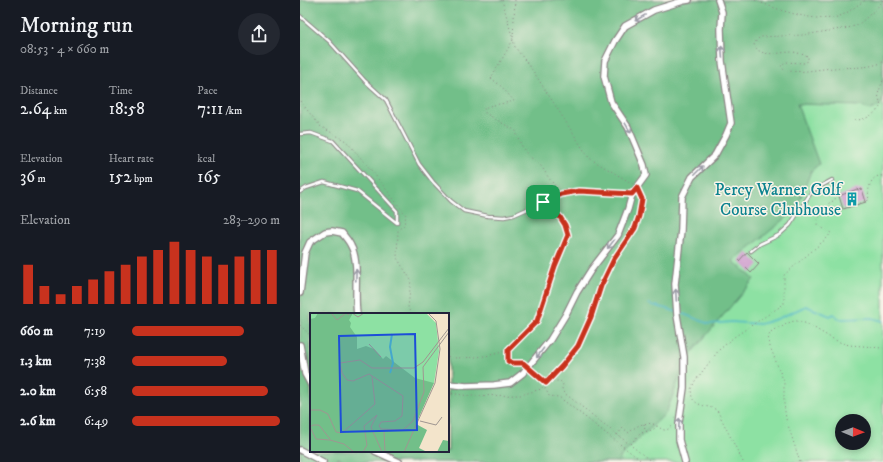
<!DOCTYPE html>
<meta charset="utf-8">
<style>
body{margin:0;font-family:"IM FELL DW Pica",serif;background:#242831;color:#f1f3f6;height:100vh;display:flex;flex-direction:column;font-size:15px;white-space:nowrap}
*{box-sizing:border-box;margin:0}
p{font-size:13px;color:#9ea1a6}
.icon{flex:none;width:22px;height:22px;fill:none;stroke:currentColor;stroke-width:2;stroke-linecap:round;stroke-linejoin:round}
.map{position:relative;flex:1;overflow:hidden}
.panel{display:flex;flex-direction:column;background:#171b24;width:300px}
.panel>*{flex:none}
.needle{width:26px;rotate:91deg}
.controls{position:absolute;left:535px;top:414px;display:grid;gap:8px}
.controls a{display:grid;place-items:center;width:36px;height:36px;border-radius:50%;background:#171b24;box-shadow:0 2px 6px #0003;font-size:20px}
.pin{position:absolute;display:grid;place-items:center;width:34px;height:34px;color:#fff;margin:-17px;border-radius:8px;box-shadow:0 2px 6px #0006}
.round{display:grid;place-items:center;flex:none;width:42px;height:42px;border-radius:21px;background:#242831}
.head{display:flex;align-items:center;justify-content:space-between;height:68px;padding:0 20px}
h1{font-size:22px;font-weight:600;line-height:30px}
.figures{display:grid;grid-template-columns:repeat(3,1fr);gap:6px;height:68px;padding:4px 20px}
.figures div{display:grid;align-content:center}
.figures b{font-size:17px;font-weight:600}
.figures small{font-size:11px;font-weight:400}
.figures p{font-size:11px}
.chart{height:112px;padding:8px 20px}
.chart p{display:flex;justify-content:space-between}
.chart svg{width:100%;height:72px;margin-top:4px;stroke:#c8321e;stroke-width:6}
ul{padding:0 20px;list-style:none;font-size:13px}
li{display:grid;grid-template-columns:64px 48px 1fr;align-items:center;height:30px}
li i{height:10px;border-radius:5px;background:#c8321e}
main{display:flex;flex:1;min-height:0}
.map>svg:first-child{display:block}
.green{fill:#8de1a3;stroke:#58826f;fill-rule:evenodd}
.forest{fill:#72bf89;stroke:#4a7062;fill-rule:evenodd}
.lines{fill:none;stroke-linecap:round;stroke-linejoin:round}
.stream{stroke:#4cb7ca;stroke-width:1.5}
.building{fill:#c78fca}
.lane-casing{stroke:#8a8383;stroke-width:4.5}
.street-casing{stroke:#8a8383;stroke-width:8}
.path{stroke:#8a8383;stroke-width:1;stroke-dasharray:1 3;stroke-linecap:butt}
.lane{stroke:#fff;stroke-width:2.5}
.street{stroke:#fff;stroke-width:5.5}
.oneway{stroke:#9c9ca7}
.route-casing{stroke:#fff;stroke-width:8}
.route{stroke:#c8321e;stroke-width:5}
.labels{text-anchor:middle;stroke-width:3;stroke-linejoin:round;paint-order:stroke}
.culture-label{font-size:17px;fill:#0d838f;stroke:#f7f3e8;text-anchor:end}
.inset-river{fill:none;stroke:#4cb7ca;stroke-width:2}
.inset-road{fill:none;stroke:#9f9691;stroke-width:1}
.view{fill:#1d4ed8;fill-opacity:0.15;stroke:#1d4ed8;stroke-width:2}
.inset-edge{fill:none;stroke:#22223b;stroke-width:2}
</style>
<main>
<section class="panel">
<div class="head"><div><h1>Morning run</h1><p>08:53 · 4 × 660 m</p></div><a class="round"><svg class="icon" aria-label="share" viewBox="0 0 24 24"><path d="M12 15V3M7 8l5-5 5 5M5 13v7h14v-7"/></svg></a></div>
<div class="figures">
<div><p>Distance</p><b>2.64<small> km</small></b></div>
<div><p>Time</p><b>18:58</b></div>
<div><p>Pace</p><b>7:11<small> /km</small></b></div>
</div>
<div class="figures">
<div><p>Elevation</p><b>36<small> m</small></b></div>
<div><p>Heart rate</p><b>152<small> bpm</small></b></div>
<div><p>kcal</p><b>165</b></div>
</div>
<div class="chart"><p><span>Elevation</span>283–290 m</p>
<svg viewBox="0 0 160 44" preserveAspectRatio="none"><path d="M5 44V20M15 44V33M25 44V38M35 44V33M45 44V29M55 44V24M65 44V20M75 44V15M85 44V11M95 44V6M105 44V11M115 44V15M125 44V20M135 44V15M145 44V11M155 44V11"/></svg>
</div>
<ul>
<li><b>660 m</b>7:19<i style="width:76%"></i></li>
<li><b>1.3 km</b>7:38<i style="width:64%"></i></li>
<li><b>2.0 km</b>6:58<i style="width:92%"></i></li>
<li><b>2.6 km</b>6:49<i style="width:100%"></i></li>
</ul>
</section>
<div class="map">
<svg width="583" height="462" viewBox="0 0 583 462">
<rect width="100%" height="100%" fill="#f7f3e8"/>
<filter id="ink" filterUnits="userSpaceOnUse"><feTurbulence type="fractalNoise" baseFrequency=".025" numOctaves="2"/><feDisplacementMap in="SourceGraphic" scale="8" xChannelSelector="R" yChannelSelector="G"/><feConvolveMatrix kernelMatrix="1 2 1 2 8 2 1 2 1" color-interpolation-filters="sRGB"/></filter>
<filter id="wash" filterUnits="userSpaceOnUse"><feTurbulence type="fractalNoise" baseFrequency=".012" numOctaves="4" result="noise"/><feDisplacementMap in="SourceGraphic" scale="16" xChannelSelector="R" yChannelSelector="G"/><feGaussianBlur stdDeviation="0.9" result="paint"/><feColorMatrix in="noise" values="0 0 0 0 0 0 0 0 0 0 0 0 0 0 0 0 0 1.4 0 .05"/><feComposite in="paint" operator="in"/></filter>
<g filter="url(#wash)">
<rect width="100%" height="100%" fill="#f3e4cb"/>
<path class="green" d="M0,0h583v462h-536l101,-11v-137h-137zM542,421h22v22h-22z"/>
<path class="forest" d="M0,0h583v100l-5,7 -8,3 -9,-4 -64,-2 22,60 -8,7 -15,39 -63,51 21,18 -67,79 -21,55 -45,43 -2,6h-272l-9,-4 -2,4h-36zM11,314h137v137h-137z"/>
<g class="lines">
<polyline class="stream" points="349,304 381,313 409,324 432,322 460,324 477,319 506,306 530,316 533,314 540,319 572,318 583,321"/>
</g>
<g id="blocks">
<g class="building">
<polygon points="557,189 558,190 562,189 566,202 543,209 539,196"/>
<polygon points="447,252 459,264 451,273 439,261"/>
</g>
</g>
</g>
<g filter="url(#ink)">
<use href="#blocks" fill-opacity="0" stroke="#8a8383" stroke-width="1"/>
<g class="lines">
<g class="lane-casing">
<g id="lane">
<polyline points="0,16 29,41 65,81 86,100 119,164 133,182 151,201 164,211 188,216 204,217 214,215 261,194 279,191 331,194"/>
<polyline points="0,134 11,133 33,141 97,211 97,223 57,191 24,182 6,188 0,192"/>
<polyline points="451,251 460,244 479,235 490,225 512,191 532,180"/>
</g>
</g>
<g class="street-casing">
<g id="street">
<path d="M0,293l5,-40 5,-11 15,-10 7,-1 10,2c3,4 7,8 9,13 9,16 3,49 6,68"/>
<polyline points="0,345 5,374 11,385"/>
<polyline points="148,384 166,386 194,385 210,383 223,373 250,340 266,314 277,292 291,270 318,235 328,209 332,194 346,175 344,165 328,127 311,102 304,76 305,61 315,41 325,26 354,10 383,1 389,0"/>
<polyline points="0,450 23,462"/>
<polyline points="75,451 99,462"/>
<polyline points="385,462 379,440 379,423 384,388 384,357 377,315 375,284 381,230 382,197 392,177 415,155 426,135 431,123 422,61 421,29 422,12 418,0"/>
</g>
</g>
<g class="path">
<polyline points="202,0 215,47 233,71 289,158 333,184"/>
<path d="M455,0c19,9 61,23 82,17 11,-3 19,-12 29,-17"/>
<path d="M583,0l-7,9 -18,16 -10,3 -45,7 -43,2 -3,3 -3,4c5,15 26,8 38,8 5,0 11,3 16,4v5l-4,2 -19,-1 -4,4 3,4c17,4 32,-1 50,-2 16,-1 34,1 49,-6"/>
<polyline points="213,37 215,0"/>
<path d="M213,40l-22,38 11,9 12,14c-10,3 -21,3 -30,7l1,5 31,18c1,6 7,19 12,24 3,4 9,5 12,10 6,7 8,14 15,20l-11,12"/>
<polyline points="0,101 20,126 46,141 72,171 106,215 104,225 98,230 97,258 111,280 108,308 111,314"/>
<path d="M555,120c11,0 19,-5 26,-14l-3,-12 5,-14"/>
<polyline points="526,211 529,203 535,200 536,194"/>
<polyline points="0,325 11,336"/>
<polyline points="208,351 208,361 211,363 223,364"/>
<path d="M148,356l2,2c19,0 40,-1 58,-8l29,-29 18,-55 13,-31 -3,-10 -5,-8 -15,-11"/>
<polyline points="232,371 246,383"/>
<polyline points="148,393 170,396 221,395 241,389 262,366 278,346 291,317 301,286 314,259 335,228 339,216 342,199 340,193"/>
<polyline points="344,424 345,431"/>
<path d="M317,435l6,-7 6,5c7,-8 17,-12 27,-8 3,2 6,5 9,5 3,0 6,-3 8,-5"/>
<path d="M331,444c4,-5 7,-10 13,-12 6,-2 9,-1 13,-6"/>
<polyline points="343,462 259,397 249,396 245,388 251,381 260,381 263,384 262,389 263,392 352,462"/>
<path d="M443,462l-26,-52c-10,-5 -19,-3 -25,-12l-1,-9 4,-8 24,-31 15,-13 50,-33v-29l43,-37 4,-5 -14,-8 1,-7 8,-6 12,-1 31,-11c-2,-9 1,-26 14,-24"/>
<path d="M500,462l-14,-43 -2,-15v-22l-15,-38c-2,-9 1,-14 10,-16 6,-2 8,-6 16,-7 13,-1 35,20 51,23 5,2 10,1 15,2 8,0 15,2 22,2"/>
</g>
<use href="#lane" class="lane"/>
<use href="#street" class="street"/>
</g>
<defs><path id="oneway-shaft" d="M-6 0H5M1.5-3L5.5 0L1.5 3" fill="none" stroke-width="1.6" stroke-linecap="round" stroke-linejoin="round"/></defs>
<g class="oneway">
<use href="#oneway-shaft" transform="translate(340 18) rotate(150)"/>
<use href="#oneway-shaft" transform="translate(422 52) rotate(-94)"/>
<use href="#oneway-shaft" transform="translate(328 128) rotate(60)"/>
<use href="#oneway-shaft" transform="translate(399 170) rotate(-45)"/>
<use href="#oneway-shaft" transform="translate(311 244) rotate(128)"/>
<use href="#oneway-shaft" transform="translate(56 275) rotate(-88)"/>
<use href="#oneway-shaft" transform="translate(376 295) rotate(-93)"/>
<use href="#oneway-shaft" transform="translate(240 353) rotate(127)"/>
<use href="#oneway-shaft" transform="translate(379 424) rotate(-87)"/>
</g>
</g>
<g class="lines" filter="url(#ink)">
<g class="route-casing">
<polygon id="route" points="337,188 342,199 339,216 335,228 314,259 301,286 291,317 278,346 262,366 246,383 223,363 212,363 208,361 208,350 237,321 255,266 268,235 265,225 260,217 245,206 243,202 261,194 279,191 332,194"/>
</g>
<use href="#route" class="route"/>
</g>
<defs>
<g id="building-bare" transform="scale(1.08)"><path d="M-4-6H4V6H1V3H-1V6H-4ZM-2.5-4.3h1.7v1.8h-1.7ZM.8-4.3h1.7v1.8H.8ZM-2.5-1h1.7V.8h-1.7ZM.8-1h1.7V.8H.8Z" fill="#0f9aa8" stroke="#f7f3e8" stroke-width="2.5" paint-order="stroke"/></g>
</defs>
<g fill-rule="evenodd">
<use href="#building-bare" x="552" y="199"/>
</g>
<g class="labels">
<g class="culture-label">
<text x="541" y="195">Percy Warner Golf<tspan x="541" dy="20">Course Clubhouse</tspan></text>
</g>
</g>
<g transform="translate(10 313)">
<rect width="139" height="139" fill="#f3e4cb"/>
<path d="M0,0h116l10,10 3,28 -5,32 -124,69z" fill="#8de1a3"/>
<path d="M8,0h35l-4,7 2,3 -1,4 7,10v12l9,-3 8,3 9,10 3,-3 29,22 19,5 -18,41 11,6 -8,18 8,4h-117v-133l5,-1zM133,127l6,1v11h-12z" fill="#72bf89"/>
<path class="inset-river" d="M80,60l3,-10 -3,-16 2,-13"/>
<path class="inset-road" d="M42,0l6,4 6,-4M22,1l5,6 9,-7 3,2M139,15l-26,34 -9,6h-42l-12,-8 -20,3 2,10 5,7 6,1 16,-7 34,22 -1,20 -7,5 -14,1 -2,4 2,3 22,1 10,-9 11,-29 -1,-25 26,-35M59,31l12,13M0,97h10l8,4 8,18 6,1 33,-29 -3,-28M110,108l16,4 6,-8M0,114l6,12 14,1 14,4 10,8M0,114l3,-2h6l11,14M74,117l1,22M53,139l4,-7 -3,-19 13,-11 -6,12 11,25M94,139l31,-69 5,-34 -4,-28 -8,-8"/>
<path class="view" d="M105,21l2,96 -76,2 -2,-96z"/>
<rect width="139" height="139" class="inset-edge"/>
</g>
</svg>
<div class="controls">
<a><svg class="needle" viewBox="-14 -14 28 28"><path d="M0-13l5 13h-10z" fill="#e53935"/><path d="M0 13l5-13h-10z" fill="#9ea1a6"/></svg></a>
</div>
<div class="pin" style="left:243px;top:202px;background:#1e9e55"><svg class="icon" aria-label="arrive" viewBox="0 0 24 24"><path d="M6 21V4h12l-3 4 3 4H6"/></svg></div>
</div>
</main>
